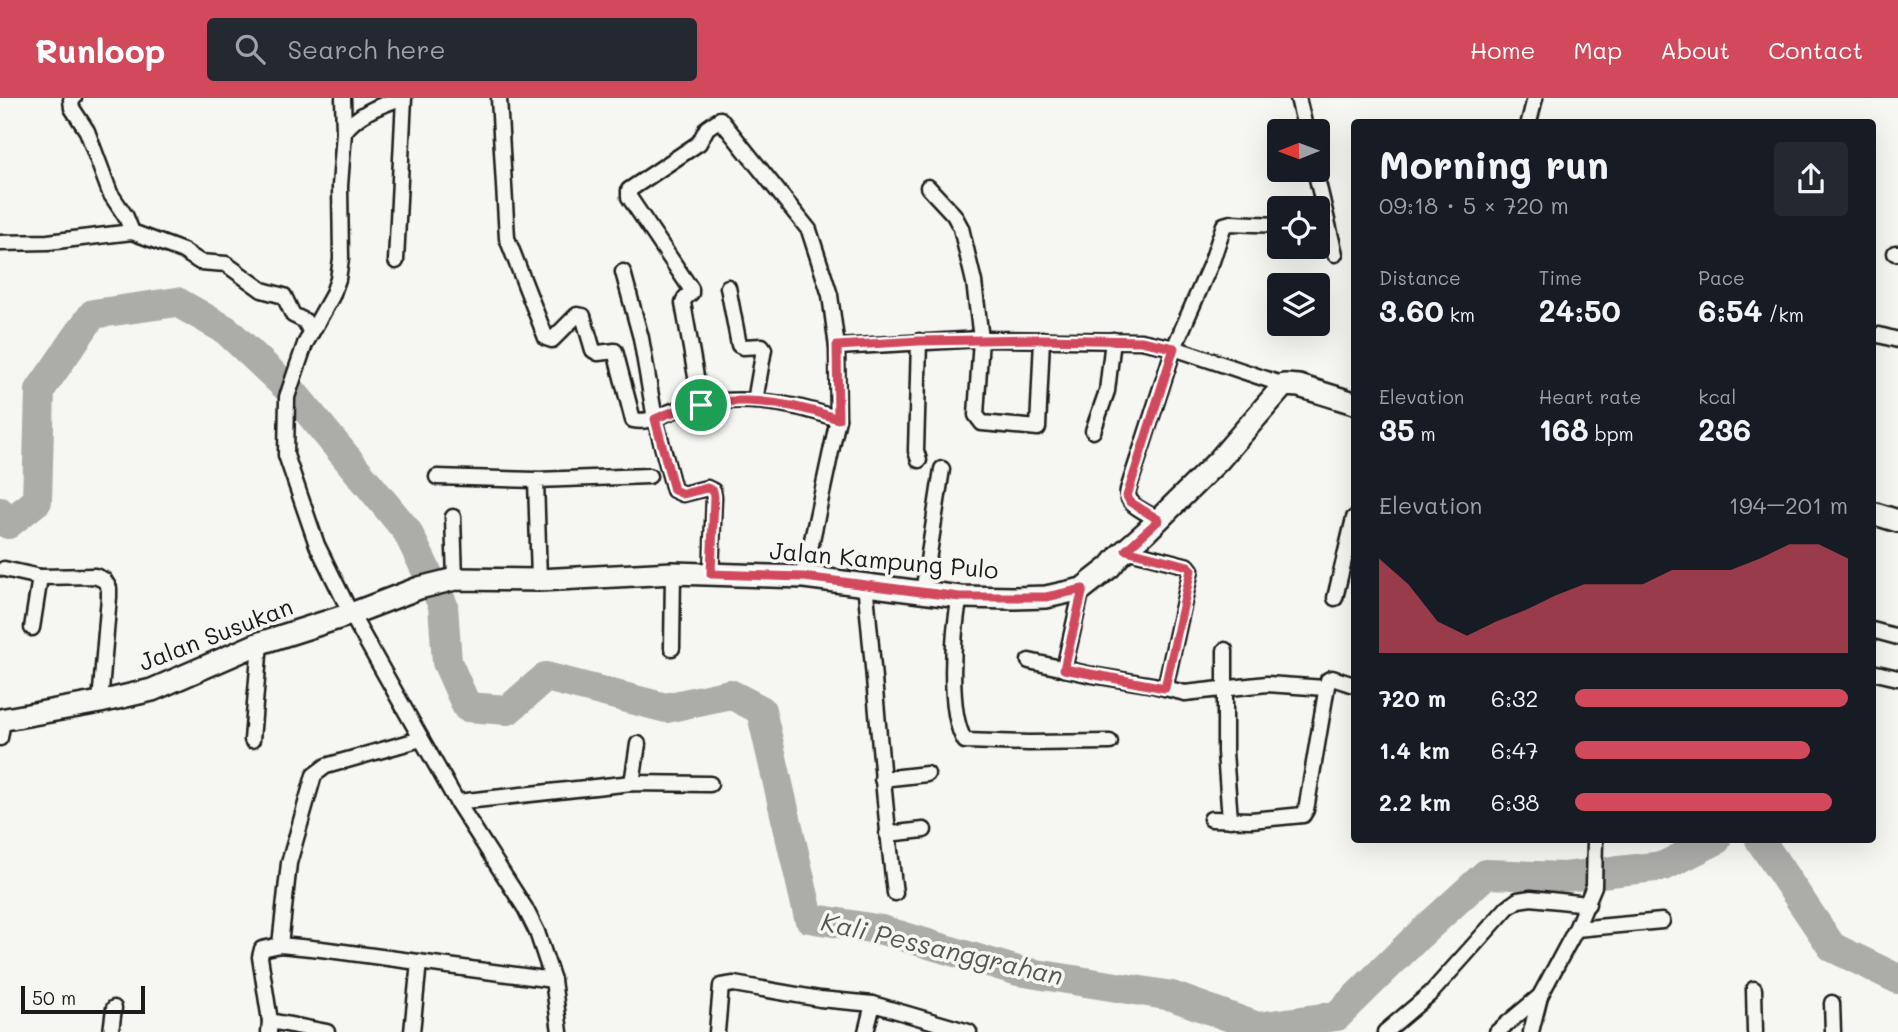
<!DOCTYPE html>
<meta charset="utf-8">
<style>
body{margin:0;font-family:Mali,sans-serif;background:#242831;color:#f1f3f6;height:100vh;display:flex;flex-direction:column;font-size:26px;white-space:nowrap}
*{box-sizing:border-box;margin:0}
p{font-size:23px;color:#9ea1a6}
.icon{flex:none;width:38px;height:38px;fill:none;stroke:currentColor;stroke-width:2;stroke-linecap:round;stroke-linejoin:round}
.map{position:relative;flex:1;overflow:hidden}
.drawer{position:absolute;left:1351px;top:21px;width:525px;height:724px;display:flex;flex-direction:column;background:#171b24;border-radius:7px;box-shadow:0 7px 28px #0002}
.drawer>*{flex:none}
.needle{width:46px;rotate:269deg}
.tools{position:absolute;left:1267px;top:21px;display:grid;gap:14px}
.tools a{display:grid;place-items:center;width:63px;height:63px;border-radius:7px;background:#171b24;box-shadow:0 7px 28px #0002;font-size:35px}
.scale{position:absolute;left:21px;bottom:18px;width:124px;box-sizing:border-box;padding-left:7px;border:4px solid #1c1c1c;border-top:0;font-size:19px;line-height:24px;white-space:nowrap;color:#1c1c1c;-webkit-text-stroke:5px #f6f6f2;paint-order:stroke}
.pin{position:absolute;display:grid;place-items:center;width:60px;height:60px;color:#fff;margin:-30px;border:4px solid #fff;border-radius:50%;box-shadow:0 2px 7px #0007}
.round{display:grid;place-items:center;flex:none;width:74px;height:74px;border-radius:7px;background:#242831}
.overview{display:flex;align-items:center;justify-content:space-between;height:119px;padding:0 28px}
h1{font-size:38px;font-weight:800;line-height:52px}
.metrics{display:grid;grid-template-columns:repeat(3,1fr);gap:10px;height:119px;padding:7px 28px}
.metrics div{display:grid;align-content:center}
.metrics b{font-size:30px;font-weight:800}
.metrics small{font-size:19px;font-weight:400}
.metrics p{font-size:19px}
.chart{height:196px;padding:14px 28px}
.chart p{display:flex;justify-content:space-between}
.chart svg{width:100%;height:126px;margin-top:7px;fill:#d1495b;opacity:.7}
ul{padding:0 28px;list-style:none;font-size:23px}
li{display:grid;grid-template-columns:112px 84px 1fr;align-items:center;height:52px}
li i{height:18px;border-radius:9px;background:#d1495b}
header{display:flex;align-items:center;gap:42px;box-sizing:border-box;height:98px;padding:0 35px;background:#d1495b;color:#fff}
header strong{font-size:33px}
nav{display:flex;gap:38px;margin-inline-start:auto;font-size:24px}
.search{width:490px;height:63px;background:#242831;display:flex;align-items:center;gap:18px;box-sizing:border-box;padding:0 24px;border-radius:7px;color:#9ea1a6;font-size:26px}
.map>svg:first-child{display:block}
.lines{fill:none;stroke-linecap:round;stroke-linejoin:round}
.river{stroke:#acaca9;stroke-width:30}
.street-casing{stroke:#1c1c1c;stroke-width:19}
.secondary-casing{stroke:#1c1c1c;stroke-width:26}
.street{stroke:#f6f6f2;stroke-width:14}
.secondary{stroke:#f6f6f2;stroke-width:21}
.route-casing{stroke:#fff;stroke-width:14}
.route{stroke:#d1495b;stroke-width:9}
.labels{text-anchor:middle;stroke-width:7;stroke-linejoin:round;paint-order:stroke}
.street-label{font-size:24px;fill:#1c1c1c;stroke:#f6f6f2}
.water-label{font-size:26px;font-style:italic;fill:#565654;stroke:#f6f6f2}
</style>
<header>
<strong>Runloop</strong>
<div class="search"><svg class="icon" aria-label="search" viewBox="0 0 24 24"><circle cx="10" cy="10" r="6"/><path d="M15 15l6 6"/></svg>Search here</div>
<nav><a>Home</a><a>Map</a><a>About</a><a>Contact</a></nav>
</header>
<div class="map">
<svg width="1898" height="934" viewBox="0 0 1898 934">
<rect width="100%" height="100%" fill="#f6f6f2"/>
<filter id="ink" filterUnits="userSpaceOnUse"><feTurbulence type="fractalNoise" baseFrequency=".0143" numOctaves="2"/><feDisplacementMap in="SourceGraphic" scale="14" xChannelSelector="R" yChannelSelector="G"/><feConvolveMatrix kernelMatrix="1 2 1 2 8 2 1 2 1" color-interpolation-filters="sRGB"/></filter>
<g filter="url(#ink)">
<g class="lines">
<g class="river">
<polyline points="0,414 8,426 37,403 40,292 93,216 177,204 226,232 294,296 407,433 443,507 447,564 467,609 508,612 546,579 666,610 730,596 761,612 809,820 882,832 1018,873 1172,898 1258,929 1337,918 1416,840 1486,776 1564,779 1664,768 1716,742"/>
<polyline points="1760,742 1832,849 1898,881"/>
</g>
<g class="street-casing">
<g id="street">
<polyline points="74,0 71,2 72,10 87,33 110,95 126,119 132,134 183,153 200,164 226,166 262,192 284,198 293,217 305,223 311,235"/>
<polyline points="343,0 344,34 340,88 341,161 338,181 332,198 305,246 287,299 286,357 317,447 351,516 457,704 525,810 537,834 553,882 560,934"/>
<path d="M499,0l8,140 39,100 6,2 25,-25 6,1 10,34 5,3 17,-2 18,69c17,4 30,-7 46,-11 52,-16 109,-8 159,10"/>
<polyline points="1298,0 1306,33"/>
<polyline points="1529,24 1535,0"/>
<path d="M344,34c14,-19 35,-26 57,-34"/>
<polyline points="1315,72 1335,156"/>
<polyline points="928,89 954,117 961,130 974,184 981,241 976,317 982,325 1038,330 1042,241"/>
<polyline points="0,145 48,144 132,134"/>
<polyline points="1895,155 1898,155"/>
<polyline points="396,163 404,0"/>
<polyline points="623,174 641,240 655,321 674,392 683,396 707,390 713,393 714,399 711,476"/>
<polyline points="728,189 739,247 743,249 762,248 764,251 755,303"/>
<polyline points="1879,237 1898,242"/>
<polyline points="919,243 916,353 919,362"/>
<polyline points="837,249 981,241 1141,243 1174,250 1284,287"/>
<polyline points="701,307 683,205 685,200 691,195 691,191 629,99 629,92 699,45 707,30 720,21 809,132 830,197 837,249 838,321 804,479"/>
<polyline points="1093,333 1107,293 1113,242"/>
<polyline points="437,379 536,382"/>
<polyline points="453,419 455,481"/>
<path d="M1159,422c-12,-8 -34,-14 -31,-30l46,-142 38,-87 12,-36 7,-2 48,2"/>
<polyline points="1126,452 1188,468 1191,472 1165,590"/>
<polyline points="4,471 40,479 95,478 104,482 109,490 109,499 100,604"/>
<polyline points="539,482 536,382 649,378"/>
<path d="M865,486c11,103 17,207 30,309"/>
<polyline points="923,495 942,371"/>
<path d="M960,499c-7,33 -13,116 5,144l64,2 81,-1"/>
<polyline points="1335,500 1354,420"/>
<polyline points="32,530 40,479"/>
<polyline points="1872,532 1898,539"/>
<polyline points="672,550 673,475"/>
<polyline points="1225,552 1225,654 1230,722"/>
<polyline points="1029,563 1092,577 1153,587 1185,595 1267,586 1325,590"/>
<polyline points="1064,571 1082,491"/>
<polyline points="1872,574 1898,580"/>
<polyline points="0,640 3,622"/>
<polyline points="252,642 260,545"/>
<polyline points="882,681 927,676"/>
<polyline points="632,685 638,646"/>
<polyline points="457,704 632,685 710,686"/>
<polyline points="1211,721 1251,722 1303,717 1306,712 1328,582 1332,580 1354,587"/>
<polyline points="887,736 924,732"/>
<polyline points="1576,831 1662,823"/>
<polyline points="280,847 289,765 314,677 326,668 421,641"/>
<polyline points="1754,891 1755,934"/>
<polyline points="1832,905 1833,934"/>
<polyline points="270,923 260,859 262,851 280,847 321,851 553,882"/>
<polyline points="111,934 114,910"/>
<polyline points="269,934 270,923 327,934"/>
<polyline points="412,934 419,864"/>
<polyline points="717,934 721,888 734,886 820,901 873,906 969,934"/>
<polyline points="866,934 873,906"/>
<polyline points="1385,934 1431,895 1508,809 1518,802 1531,800 1588,806"/>
<polyline points="1497,934 1540,898 1576,831 1594,788 1595,742"/>
<polyline points="1531,934 1540,898"/>
</g>
</g>
<g class="secondary-casing">
<g id="secondary">
<polyline points="1872,415 1898,423"/>
<polyline points="0,622 100,604 152,592 260,545 351,516 419,490 455,481 539,482 673,475 770,478 804,479 960,499 1014,500 1046,499 1082,491 1110,469 1120,457 1145,435 1219,362 1284,287 1299,288 1354,305"/>
</g>
</g>
<use href="#street" class="street"/>
<use href="#secondary" class="secondary"/>
</g>
</g>
<g class="lines" filter="url(#ink)">
<g class="route-casing">
<path id="route" d="M1042,241l99,2 33,7 -47,148 3,6 29,18 -33,30 62,16 3,4 -26,118 -101,-19 19,-80 -37,8h-86l-156,-20 -93,-3 3,-77 -1,-6 -6,-3 -24,6 -9,-4 -19,-71c58,-27 125,-21 183,0l-1,-73 82,-5z"/>
</g>
<use href="#route" class="route"/>
</g>
<g class="labels">
<g class="street-label">
<text transform="translate(884 463) rotate(5)" y="8">Jalan Kampung Pulo</text>
<text transform="translate(216 537) rotate(-21)" y="8">Jalan Susukan</text>
</g>
<g class="water-label">
<text transform="translate(942 851) rotate(13)" y="9">Kali Pessanggrahan</text>
</g>
</g>
</svg>
<div class="tools">
<a><svg class="needle" viewBox="-14 -14 28 28"><path d="M0-13l5 13h-10z" fill="#e53935"/><path d="M0 13l5-13h-10z" fill="#9ea1a6"/></svg></a>
<a><svg class="icon" aria-label="locate" viewBox="0 0 24 24"><circle cx="12" cy="12" r="6"/><path d="M12 2v4M12 18v4M2 12h4M18 12h4"/></svg></a>
<a><svg class="icon" aria-label="layers" viewBox="0 0 24 24"><path d="M12 4l9 5-9 5-9-5zM3 14l9 5 9-5"/></svg></a>
</div>
<div class="scale">50 m</div>
<div class="pin" style="left:701px;top:307px;background:#1e9e55"><svg class="icon" aria-label="arrive" viewBox="0 0 24 24"><path d="M6 21V4h12l-3 4 3 4H6"/></svg></div>
<section class="drawer">
<div class="overview"><div><h1>Morning run</h1><p>09:18 · 5 × 720 m</p></div><a class="round"><svg class="icon" aria-label="share" viewBox="0 0 24 24"><path d="M12 15V3M7 8l5-5 5 5M5 13v7h14v-7"/></svg></a></div>
<div class="metrics">
<div><p>Distance</p><b>3.60<small> km</small></b></div>
<div><p>Time</p><b>24:50</b></div>
<div><p>Pace</p><b>6:54<small> /km</small></b></div>
</div>
<div class="metrics">
<div><p>Elevation</p><b>35<small> m</small></b></div>
<div><p>Heart rate</p><b>168<small> bpm</small></b></div>
<div><p>kcal</p><b>236</b></div>
</div>
<div class="chart"><p><span>Elevation</span>194–201 m</p>
<svg viewBox="0 0 160 44" preserveAspectRatio="none"><path d="M0 44V11L10 20L20 33L30 38L40 33L50 29L60 24L70 20L80 20L90 20L100 15L110 15L120 15L130 11L140 6L150 6L160 11V44z"/></svg>
</div>
<ul>
<li><b>720 m</b>6:32<i style="width:100%"></i></li>
<li><b>1.4 km</b>6:47<i style="width:86%"></i></li>
<li><b>2.2 km</b>6:38<i style="width:94%"></i></li>
</ul>
</section>
</div>
